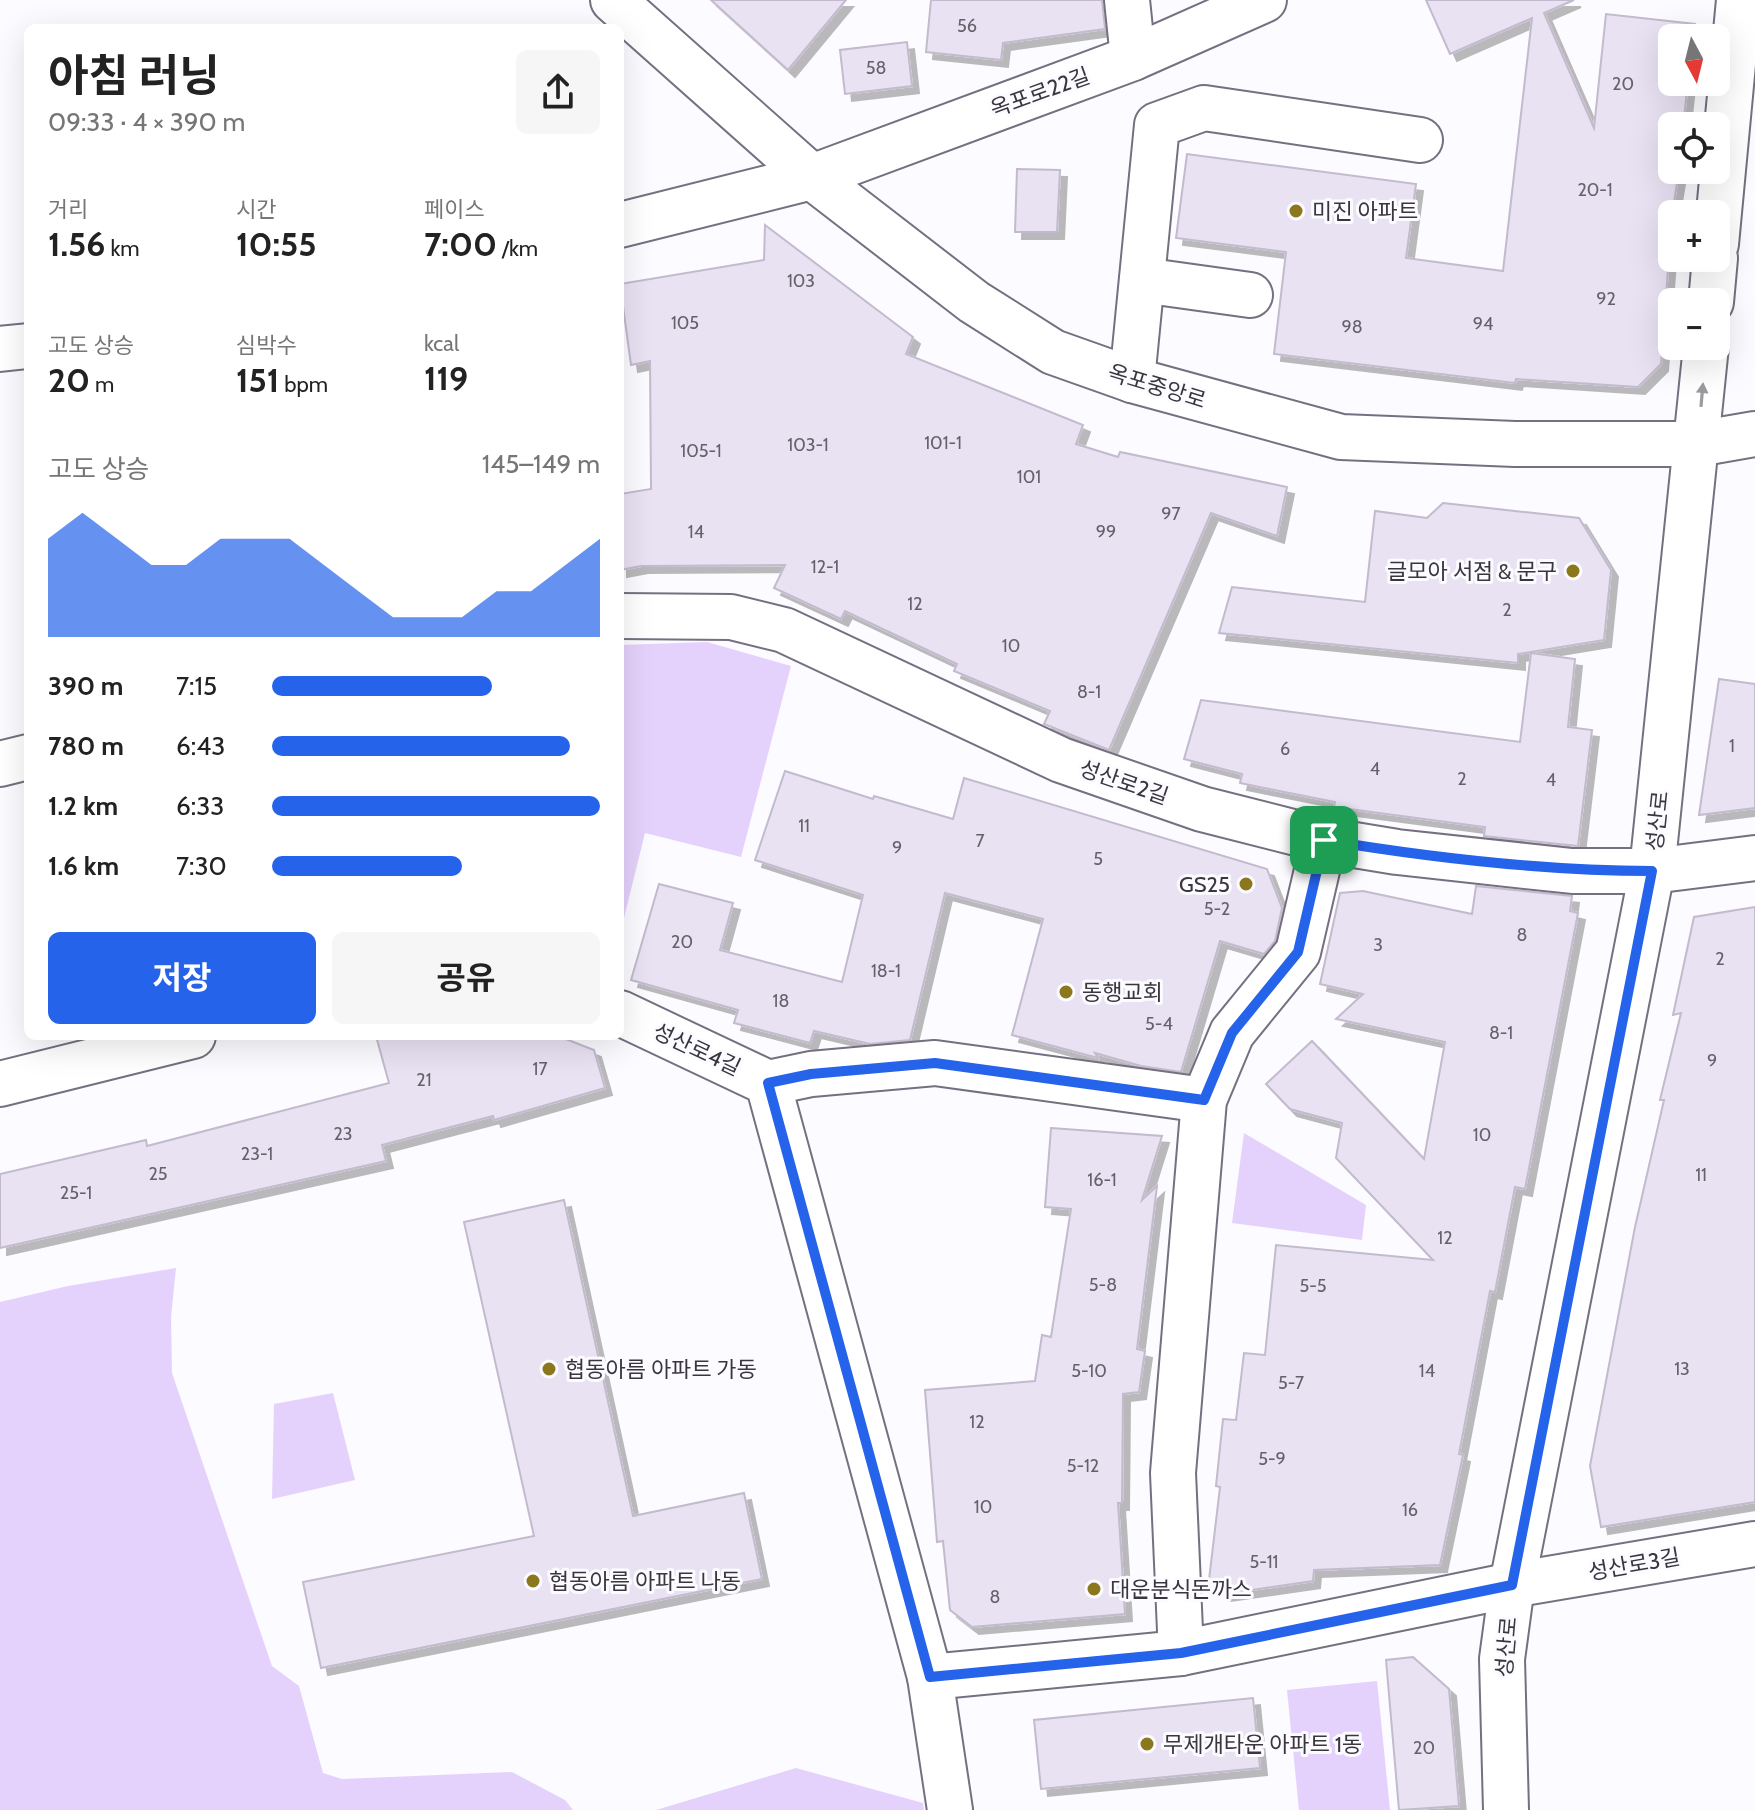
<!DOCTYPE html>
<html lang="ko">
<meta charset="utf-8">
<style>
body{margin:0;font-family:Cabin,"Noto Sans KR",sans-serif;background:#f6f6f6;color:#222;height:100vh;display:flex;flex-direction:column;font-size:30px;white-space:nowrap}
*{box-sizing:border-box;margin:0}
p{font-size:26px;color:#767676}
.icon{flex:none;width:44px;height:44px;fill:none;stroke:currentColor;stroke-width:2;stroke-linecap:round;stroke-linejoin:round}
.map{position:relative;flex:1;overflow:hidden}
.details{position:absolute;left:24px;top:24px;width:600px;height:1016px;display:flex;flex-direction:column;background:#fff;border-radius:12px;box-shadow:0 8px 32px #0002}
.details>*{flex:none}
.needle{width:52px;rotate:173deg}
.tools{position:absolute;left:1658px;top:24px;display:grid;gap:16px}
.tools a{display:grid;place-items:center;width:72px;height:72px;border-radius:12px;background:#fff;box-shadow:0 8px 32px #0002;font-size:40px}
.pin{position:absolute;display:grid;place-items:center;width:68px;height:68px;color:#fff;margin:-34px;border-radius:16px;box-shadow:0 4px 12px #0006}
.round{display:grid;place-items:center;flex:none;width:84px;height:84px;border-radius:12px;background:#f6f6f6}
.overview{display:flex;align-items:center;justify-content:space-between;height:136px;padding:0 24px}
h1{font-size:44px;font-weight:700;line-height:60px}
.metrics{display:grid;grid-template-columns:repeat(3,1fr);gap:12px;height:136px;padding:8px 24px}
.metrics div{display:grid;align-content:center}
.metrics b{font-size:34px;font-weight:700}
.metrics small{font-size:22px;font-weight:400}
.metrics p{font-size:22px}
.chart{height:224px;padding:16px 24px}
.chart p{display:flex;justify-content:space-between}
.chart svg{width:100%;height:144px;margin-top:8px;fill:#2563eb;opacity:.7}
.button{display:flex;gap:16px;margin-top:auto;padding:16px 24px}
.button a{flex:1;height:92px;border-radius:12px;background:#2563eb;color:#fff;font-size:32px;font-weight:700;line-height:92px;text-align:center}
.button a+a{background:#f6f6f6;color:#222}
ul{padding:0 24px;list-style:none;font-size:26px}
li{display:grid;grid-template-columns:128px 96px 1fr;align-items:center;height:60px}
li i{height:20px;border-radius:10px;background:#2563eb}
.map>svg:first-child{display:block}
.green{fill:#e5d2fc}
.building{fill:#e9e2f3;stroke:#c3bacd;stroke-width:2;filter:url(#shadow)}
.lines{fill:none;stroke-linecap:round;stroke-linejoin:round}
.minor-casing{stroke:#766f80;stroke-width:48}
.minor{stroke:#fff;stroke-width:44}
.oneway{fill:#9c9a9e}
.route-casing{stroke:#fff;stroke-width:16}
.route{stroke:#2563eb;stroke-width:10}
.poi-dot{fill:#8b771c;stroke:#fcfbff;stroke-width:3}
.labels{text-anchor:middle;stroke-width:6;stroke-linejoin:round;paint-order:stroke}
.number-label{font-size:18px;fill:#65616a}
.street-label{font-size:22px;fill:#39363d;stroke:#fcfbff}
.poi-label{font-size:22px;fill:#39363d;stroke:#fcfbff;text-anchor:start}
</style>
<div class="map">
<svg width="1755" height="1810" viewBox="0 0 1755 1810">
<defs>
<filter id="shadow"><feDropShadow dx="7" dy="7" stdDeviation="0" flood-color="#0004"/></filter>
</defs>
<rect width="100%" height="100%" fill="#fcfbff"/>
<g class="green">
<polygon points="707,642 791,666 741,857 645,833 620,934 620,645"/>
<polygon points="1244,1133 1366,1205 1362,1240 1232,1223"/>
<polygon points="176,1268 171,1317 172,1373 272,1666 299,1686 323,1773 342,1779 512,1772 565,1800 573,1810 0,1810 0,1302 68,1286"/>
<polygon points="333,1393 355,1480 272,1499 274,1404"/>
<polygon points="1377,1681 1390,1810 1299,1810 1287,1690"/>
<polygon points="796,1768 923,1803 924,1810 656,1810"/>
</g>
<g class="building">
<polygon points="711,0 846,0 788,70"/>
<polygon points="931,0 1102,0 1105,29 1003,43 1001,60 926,52"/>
<polygon points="1426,0 1574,0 1544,13 1594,128 1606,14 1695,24 1694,38 1672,38 1672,82 1688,82 1683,126 1672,126 1672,170 1678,170 1678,177 1672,214 1661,364 1638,387 1516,379 1515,383 1274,354 1286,252 1176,238 1187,154 1416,184 1406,258 1503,271 1532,18 1450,54"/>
<polygon points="907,42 912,86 845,94 840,50"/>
<polygon points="1017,169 1060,170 1057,232 1015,232"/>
<polygon points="765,225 913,337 906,354 1083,425 1076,444 1118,457 1120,452 1287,487 1277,536 1211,513 1109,750 1044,724 1050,711 954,671 957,664 845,611 841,619 774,588 785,565 641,566 620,570 620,494 651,489 650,361 631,365 620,284 764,260"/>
<polygon points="1443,503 1579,518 1611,570 1604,640 1518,654 1518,663 1219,633 1232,587 1365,602 1375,511 1427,518"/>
<polygon points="1531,653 1575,659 1568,727 1592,730 1578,846 1484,836 1485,827 1334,807 1335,802 1240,783 1242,774 1184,759 1201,700 1520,742"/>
<polygon points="1719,679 1755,684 1755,808 1699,815"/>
<polygon points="785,771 873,799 874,796 953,819 964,778 1267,869 1282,908 1275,941 1264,954 1220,941 1181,1072 1141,1066 1095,1053 1098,1058 1012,1035 1043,919 945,893 910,1040 870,1044 814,1031 810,1043 734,1023 738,1010 631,980 659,884 733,903 720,950 842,982 863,895 755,860"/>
<polygon points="1476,886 1572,896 1570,911 1578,913 1525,1189 1515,1187 1495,1292 1490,1291 1459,1454 1463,1455 1440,1565 1314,1570 1313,1581 1224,1594 1209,1580 1220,1487 1216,1486 1223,1419 1236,1420 1244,1353 1265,1355 1276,1245 1433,1260 1336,1158 1342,1123 1290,1109 1266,1084 1312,1041 1424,1159 1445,1042 1336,1019 1363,994 1320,984 1340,893 1363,891 1472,914"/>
<polygon points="1755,907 1755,1502 1601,1527 1590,1466 1635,1227 1664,1100 1660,1100 1681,1013 1673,1015 1694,917"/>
<polygon points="376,1036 558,1036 594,1050 605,1088 494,1120 493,1116 382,1145 386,1161 0,1248 0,1174 146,1140 147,1146 389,1083"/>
<polygon points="1051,1128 1162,1136 1142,1200 1157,1186 1137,1349 1145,1351 1139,1392 1123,1394 1122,1503 1118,1503 1125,1614 972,1627 950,1610 943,1541 937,1542 925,1390 1035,1381 1042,1335 1051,1337 1071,1209 1045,1207"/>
<polygon points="564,1200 633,1516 744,1493 762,1579 321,1668 303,1582 534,1536 464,1222"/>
<polygon points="1413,1657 1449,1689 1459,1806 1399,1810 1386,1660"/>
<polygon points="1253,1698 1260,1768 1041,1789 1034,1720"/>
</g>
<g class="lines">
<g class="minor-casing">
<g id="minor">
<polyline points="613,0 812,177 974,302 1053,352 1132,380 1341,437 1515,444 1697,444 1755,434"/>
<polyline points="1127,0 1133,58"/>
<polyline points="620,225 812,177 1133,58 1264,0"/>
<polyline points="1716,244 1739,0"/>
<polyline points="1142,280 1250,295"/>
<polyline points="1711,302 1715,258"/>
<polyline points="0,349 28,346"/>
<polyline points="1132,380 1157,125 1204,108 1420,140"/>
<polyline points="620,616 731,617 784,630 1061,760 1202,809 1324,840 1397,852 1572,871 1652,871 1755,858"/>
<polyline points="0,764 28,757"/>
<polyline points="620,1013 768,1083 930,1677 1181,1653 1512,1585 1755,1544"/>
<polyline points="768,1083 811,1074 935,1063 1204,1100"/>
<polyline points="0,1084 193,1036"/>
<polyline points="1181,1653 1173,1473 1204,1100 1232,1033 1298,952 1324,840"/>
<polyline points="930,1677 950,1810"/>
<polyline points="1506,1810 1502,1659 1512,1585 1652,871 1706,346"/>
</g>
</g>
<use href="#minor" class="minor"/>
</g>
<defs><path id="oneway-solid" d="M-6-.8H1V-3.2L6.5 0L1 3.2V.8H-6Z" transform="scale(2)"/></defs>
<use class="oneway" href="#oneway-solid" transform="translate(1702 395) rotate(-85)"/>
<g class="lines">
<g class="route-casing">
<path id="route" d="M1324,840c109,18 218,31 328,31l-140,714 -331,68 -251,24 -162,-594 43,-9 124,-11 269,37 28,-67 66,-81z"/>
</g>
<use href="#route" class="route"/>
</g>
<g class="poi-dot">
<circle cx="1296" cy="211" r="8"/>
<circle cx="1573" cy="571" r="8"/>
<circle cx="1246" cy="884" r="8"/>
<circle cx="1066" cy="992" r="8"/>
<circle cx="549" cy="1369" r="8"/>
<circle cx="533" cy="1581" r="8"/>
<circle cx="1094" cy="1589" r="8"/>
<circle cx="1147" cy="1744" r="8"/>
</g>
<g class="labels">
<g class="number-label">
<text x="967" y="32">56</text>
<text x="876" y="74">58</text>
<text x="1623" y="90">20</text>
<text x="1595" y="196">20-1</text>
<text x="801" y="287">103</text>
<text x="1606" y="305">92</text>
<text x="685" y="329">105</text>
<text x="1483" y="330">94</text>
<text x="1352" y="333">98</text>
<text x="943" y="449">101-1</text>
<text x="808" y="451">103-1</text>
<text x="701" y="457">105-1</text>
<text x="1029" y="483">101</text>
<text x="1171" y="520">97</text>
<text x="696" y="538">14</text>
<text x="1106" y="538">99</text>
<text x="825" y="573">12-1</text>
<text x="915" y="610">12</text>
<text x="1507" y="616">2</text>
<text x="1011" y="652">10</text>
<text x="1089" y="698">8-1</text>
<text x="1732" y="752">1</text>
<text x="1285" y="755">6</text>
<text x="1375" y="775">4</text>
<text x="1462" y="785">2</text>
<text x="1551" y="786">4</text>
<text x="804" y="832">11</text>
<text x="980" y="847">7</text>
<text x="897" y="854">9</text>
<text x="1098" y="865">5</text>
<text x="1217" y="915">5-2</text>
<text x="1522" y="941">8</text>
<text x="682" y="948">20</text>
<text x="1378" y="951">3</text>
<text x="1720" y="965">2</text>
<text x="886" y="977">18-1</text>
<text x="781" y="1007">18</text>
<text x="1159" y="1030">5-4</text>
<text x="1501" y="1039">8-1</text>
<text x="1712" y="1067">9</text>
<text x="540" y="1075">17</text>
<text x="424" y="1086">21</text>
<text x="343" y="1140">23</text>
<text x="1482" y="1141">10</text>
<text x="257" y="1160">23-1</text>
<text x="158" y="1180">25</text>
<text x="1701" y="1181">11</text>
<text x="1102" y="1186">16-1</text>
<text x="76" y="1199">25-1</text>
<text x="1445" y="1244">12</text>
<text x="1103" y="1291">5-8</text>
<text x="1313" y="1292">5-5</text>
<text x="1682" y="1375">13</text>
<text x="1089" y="1377">5-10</text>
<text x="1427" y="1377">14</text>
<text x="1291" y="1389">5-7</text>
<text x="977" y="1428">12</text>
<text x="1272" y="1465">5-9</text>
<text x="1083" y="1472">5-12</text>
<text x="983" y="1513">10</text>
<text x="1410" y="1516">16</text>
<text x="1264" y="1568">5-11</text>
<text x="995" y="1603">8</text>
<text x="1424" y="1754">20</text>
</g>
<g class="street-label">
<text transform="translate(1040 92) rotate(-20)" y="8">옥포로22길</text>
<text transform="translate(1157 386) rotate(17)" y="8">옥포중앙로</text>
<text transform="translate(1124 782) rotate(19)" y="8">성산로2길</text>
<text transform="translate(1657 821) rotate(-84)" y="8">성산로</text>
<text transform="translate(697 1049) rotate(25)" y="8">성산로4길</text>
<text transform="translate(1634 1564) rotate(-10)" y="8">성산로3길</text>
<text transform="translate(1506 1647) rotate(-85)" y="8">성산로</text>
</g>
<g class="poi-label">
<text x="1312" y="219">미진 아파트</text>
<text x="1557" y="579" text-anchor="end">글모아 서점 &amp; 문구</text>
<text x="1230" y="892" text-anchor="end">GS25</text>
<text x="1082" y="1000">동행교회</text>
<text x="565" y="1377">협동아름 아파트 가동</text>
<text x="549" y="1589">협동아름 아파트 나동</text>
<text x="1110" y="1597">대운분식돈까스</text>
<text x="1163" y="1752">무제개타운 아파트 1동</text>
</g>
</g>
</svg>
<div class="tools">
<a><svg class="needle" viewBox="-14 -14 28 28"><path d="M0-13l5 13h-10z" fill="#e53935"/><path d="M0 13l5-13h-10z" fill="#767676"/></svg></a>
<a><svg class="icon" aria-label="locate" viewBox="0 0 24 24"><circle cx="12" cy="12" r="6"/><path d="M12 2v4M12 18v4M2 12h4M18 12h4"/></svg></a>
<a>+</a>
<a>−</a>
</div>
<div class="pin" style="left:1324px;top:840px;background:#1e9e55"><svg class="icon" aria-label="arrive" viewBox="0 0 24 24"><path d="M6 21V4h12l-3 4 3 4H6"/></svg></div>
<section class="details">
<div class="overview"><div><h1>아침 러닝</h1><p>09:33 · 4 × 390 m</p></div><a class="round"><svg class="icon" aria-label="share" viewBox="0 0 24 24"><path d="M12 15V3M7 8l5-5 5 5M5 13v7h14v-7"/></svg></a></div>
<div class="metrics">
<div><p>거리</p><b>1.56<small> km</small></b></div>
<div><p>시간</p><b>10:55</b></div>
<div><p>페이스</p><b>7:00<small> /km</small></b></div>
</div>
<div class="metrics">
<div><p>고도 상승</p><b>20<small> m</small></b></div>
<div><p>심박수</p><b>151<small> bpm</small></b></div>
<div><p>kcal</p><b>119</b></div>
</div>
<div class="chart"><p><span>고도 상승</span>145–149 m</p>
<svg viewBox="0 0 160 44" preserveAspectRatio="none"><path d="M0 44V14L10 6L20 14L30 22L40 22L50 14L60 14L70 14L80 22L90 30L100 38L110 38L120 38L130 30L140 30L150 22L160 14V44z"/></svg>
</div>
<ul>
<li><b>390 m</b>7:15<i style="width:67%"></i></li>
<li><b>780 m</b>6:43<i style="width:91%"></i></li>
<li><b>1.2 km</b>6:33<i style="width:100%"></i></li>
<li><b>1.6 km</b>7:30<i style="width:58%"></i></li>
</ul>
<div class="button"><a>저장</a><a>공유</a></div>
</section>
</div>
